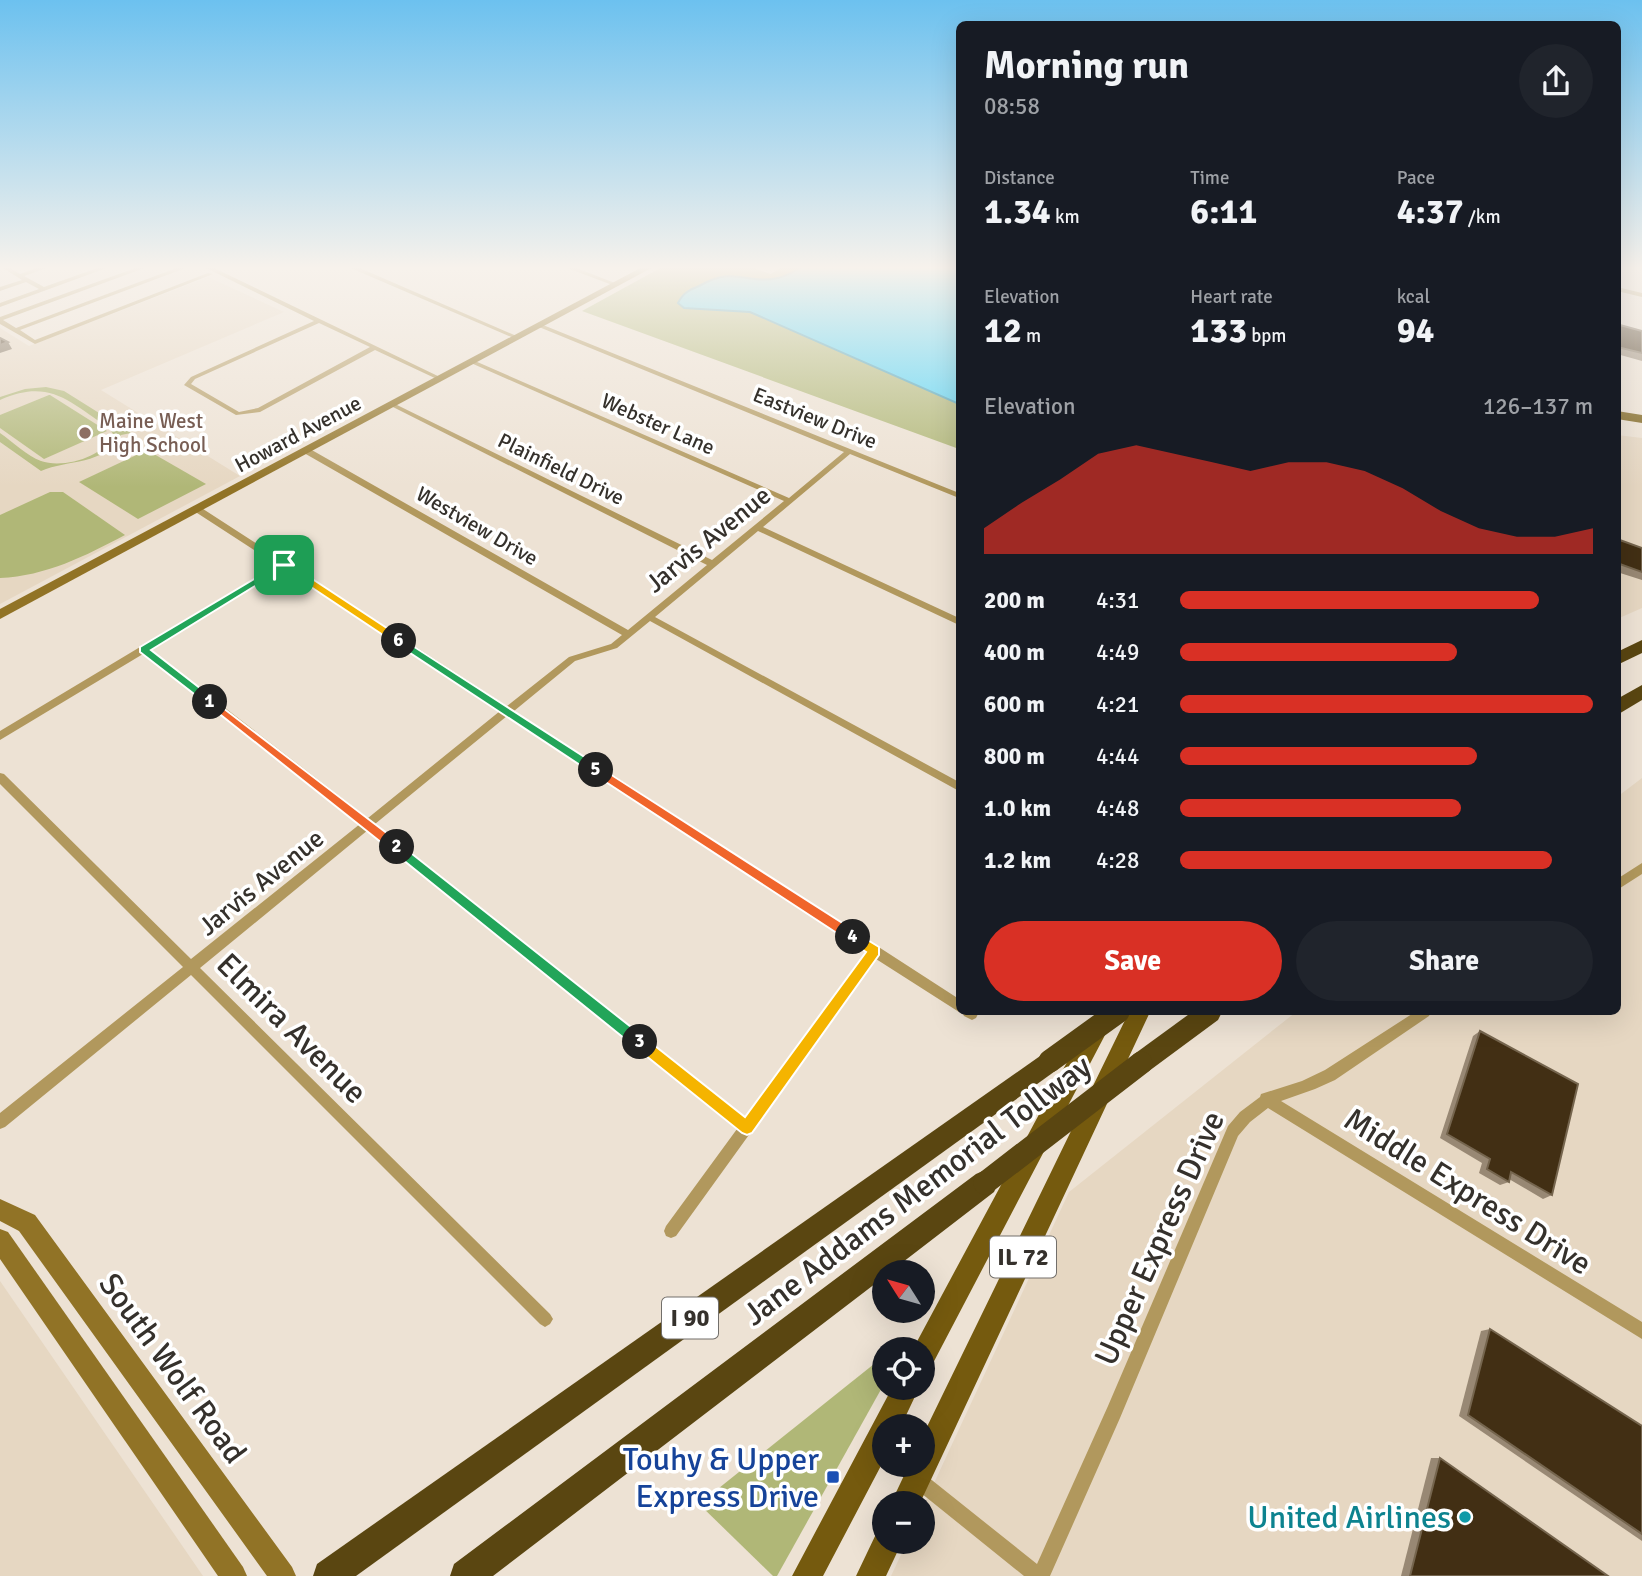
<!DOCTYPE html>
<meta charset="utf-8">
<style>
body{margin:0;font-family:Signika,sans-serif;background:#20242c;color:#f1f3f6;height:100vh;display:flex;flex-direction:column;font-size:26px;white-space:nowrap}
*{box-sizing:border-box;margin:0}
p{font-size:23px;color:#9ea1a6}
.icon{flex:none;width:38px;height:38px;fill:none;stroke:currentColor;stroke-width:2;stroke-linecap:round;stroke-linejoin:round}
.map{position:relative;flex:1;overflow:hidden}
.drawer{position:absolute;left:956px;top:21px;width:665px;height:994px;display:flex;flex-direction:column;background:#171b24;border-radius:10px;box-shadow:0 7px 28px #0002}
.drawer>*{flex:none}
.needle{width:46px;rotate:307deg}
.tools{position:absolute;left:872px;top:1260px;display:grid;gap:14px}
.tools a{display:grid;place-items:center;width:63px;height:63px;border-radius:50%;background:#171b24;box-shadow:0 7px 28px #0002;font-size:35px}
.pin{position:absolute;display:grid;place-items:center;width:60px;height:60px;color:#fff;margin:-30px;border-radius:14px;box-shadow:0 4px 10px #0006}
.km{position:absolute;width:35px;height:35px;margin:-18px;border-radius:50%;background:#222;color:#fff;font-size:19px;line-height:35px;text-align:center}
.round{display:grid;place-items:center;flex:none;width:74px;height:74px;border-radius:37px;background:#20242c}
.summary{display:flex;align-items:center;justify-content:space-between;height:119px;padding:0 28px}
h1{font-size:38px;font-weight:800;line-height:52px}
.figures{display:grid;grid-template-columns:repeat(3,1fr);gap:10px;height:119px;padding:7px 28px}
.figures div{display:grid;align-content:center}
.figures b{font-size:35px;font-weight:800}
.figures small{font-size:19px;font-weight:400}
.figures p{font-size:19px}
.chart{height:196px;padding:14px 28px}
.chart p{display:flex;justify-content:space-between}
.chart svg{width:100%;height:126px;margin-top:7px;fill:#d93025;opacity:.7}
.primary-button{display:flex;gap:14px;margin-top:auto;padding:14px 28px}
.primary-button a{flex:1;height:80px;border-radius:42px;background:#d93025;color:#fff;font-size:28px;font-weight:800;line-height:80px;text-align:center}
.primary-button a+a{background:#20242c;color:#f1f3f6}
ul{padding:0 28px;list-style:none;font-size:23px}
li{display:grid;grid-template-columns:112px 84px 1fr;align-items:center;height:52px}
li i{height:18px;border-radius:9px;background:#d93025}
.map>svg:first-child{display:block}
.built{fill:#e6d7c2}
.green{fill:#b0b777}
.water{fill:#52d5f9;stroke:#49a4bc;stroke-width:2}
.lines{fill:none;stroke-linecap:round;stroke-linejoin:round}
.street{fill:#b1985d;fill-rule:evenodd}
.secondary{fill:#917326;fill-rule:evenodd}
.primary{fill:#755a0e;fill-rule:evenodd}
.highway{fill:#5a4611;fill-rule:evenodd}
.highway-bridge{stroke:#5a4611;stroke-width:23}
.wall{fill:#988874}
.shaded-wall{fill:#75654e}
.building{fill:#422f14;stroke:#75654e;stroke-width:2}
.split-1{fill:#22a559;stroke:#fff;stroke-width:2}
.split-2{fill:#f0652b;stroke:#fff;stroke-width:2}
.split-3{fill:#22a559;stroke:#fff;stroke-width:2}
.split-4{fill:#f5b400;stroke:#fff;stroke-width:2}
.split-5{fill:#f0652b;stroke:#fff;stroke-width:2}
.split-6{fill:#22a559;stroke:#fff;stroke-width:2}
.split-7{fill:#f5b400;stroke:#fff;stroke-width:2}
.education-dot{fill:#8d6e63;stroke:#fff;stroke-width:2.5}
.transit-dot{fill:#1a4fb4;stroke:#fff;stroke-width:2.5}
.culture-dot{fill:#0f9aa8;stroke:#fff;stroke-width:2.5}
.labels{text-anchor:middle;stroke-width:7;stroke-linejoin:round;paint-order:stroke}
.far-street-label{font-size:21px;fill:#35312c;stroke:#fff}
.far-education-label{font-size:21px;fill:#785e54;stroke:#fff;text-anchor:start}
.shield{fill:#fff;stroke:#726f6b;stroke-width:2}
.shield-label{font-size:24px;font-weight:bold;fill:#35312c}
.street-label{font-size:26px;fill:#35312c;stroke:#fff}
.near-street-label{font-size:32px;fill:#35312c;stroke:#fff}
.near-transit-label{font-size:32px;fill:#164399;stroke:#fff;text-anchor:end}
.near-culture-label{font-size:32px;fill:#0d838f;stroke:#fff;text-anchor:end}
</style>
<div class="map">
<svg width="1642" height="1576" viewBox="0 0 1642 1576">
<rect width="100%" height="100%" fill="#ede2d4"/>
<g class="built">
<polygon points="208,277 284,312 101,390 240,476 0,604 0,328 29,346"/>
<polygon points="1617,435 1642,438 1642,608 1617,619"/>
<polygon points="1642,778 1642,1576 891,1576 907,1542 922,1542 922,1509 1069,1192 1296,1012 1617,1012 1617,797"/>
<polygon points="0,1281 203,1576 0,1576"/>
</g>
<g class="green">
<polygon points="664,266 747,266 771,274 783,266 959,266 959,449 582,311"/>
<path d="M46,387l18,4 67,42 -10,2c-17,31 -53,24 -80,36l-41,-29v-9c13,9 27,23 41,28 22,8 64,-4 72,-27l-4,-6c-40,-26 -59,-50 -109,-28v-3l25,-8z"/>
<polygon points="49,395 50,395 107,431 44,459 0,428 0,415"/>
<polygon points="147,450 206,484 138,519 79,482"/>
<path d="M50,492h13l62,43c-40,21 -79,41 -125,43v-63z"/>
<polygon points="884,1356 884,1384 777,1576 773,1576 699,1504"/>
</g>
<path class="water" d="M803,266h156v138l-209,-92 -66,-4 -6,-5c5,-10 11,-13 21,-17 38,-21 46,-1 79,-8 9,-2 17,-7 25,-12z"/>
<g class="lines">
<g class="street">
<polygon points="0,266 6,266 20,274 42,266 52,266 24,276 44,287 103,266 112,266 0,307 0,303 39,289 26,282 0,291 0,287 22,280"/>
<polygon points="141,266 150,266 3,320 16,328 182,266 191,266 20,330 35,340 208,273 213,274 35,344 0,324 0,317"/>
<path d="M202,266h8l234,113 -5,1 -64,-30 -115,62 -24,3 -52,-30 7,-8 123,-56zM319,323l51,24 -112,61 -19,4 -48,-28 4,-5z"/>
<polygon points="346,266 355,266 521,338 516,339"/>
<polygon points="562,266 571,266 620,285 615,286"/>
<polygon points="1617,287 1642,293 1642,297 1617,291"/>
<path d="M539,325h4l416,168v5l-109,-44 -87,73 196,91v7l-201,-94 -103,86 304,165v9l-309,-170 -33,27 -42,13 -61,50 445,288v13l-83,-53 -200,277 -5,2 -5,-2 -2,-5 2,-5 71,-97 -369,-299 -168,138 350,346 3,5 -3,5 -5,3 -5,-3 -349,-349 -186,152 -5,2v-16l183,-146 -183,-183v-11l4,1 187,185 169,-135 -217,-170 -143,86v-9l277,-166 -83,-54v-4h6l307,199 62,-49 42,-13 11,-9 -318,-182v-4h6l318,181 79,-65 -316,-159v-2h4l317,156 72,-59 -313,-138v-2h4l314,137 55,-46 -305,-125zM283,569l217,142 -132,107 -218,-168zM507,716l360,237 -122,165 -370,-294z"/>
<polygon points="1642,863 1642,874 1617,890 1617,879"/>
<polygon points="962,1012 977,1012 978,1014 976,1018 972,1020 964,1016"/>
<polygon points="1415,1012 1431,1012 1429,1016 1335,1080 1315,1089 1281,1101 1642,1322 1642,1339 1268,1108 1250,1122 1238,1136 1120,1418 1050,1576 1024,1576 911,1485 909,1479 911,1473 917,1471 923,1473 1037,1564 1108,1406 1228,1126 1240,1112 1260,1097 1261,1094 1302,1081 1325,1070"/>
</g>
<g class="secondary">
<polygon points="644,266 655,266 0,619 0,609"/>
<polygon points="0,1199 35,1215 292,1567 296,1576 267,1576 19,1231 0,1221"/>
<polygon points="0,1229 8,1232 243,1567 247,1576 218,1576 0,1259"/>
</g>
<g class="primary">
<polygon points="1617,411 1642,415 1642,423 1617,419"/>
<polygon points="1129,1012 1150,1012 920,1503 891,1503 909,1465 922,1465 922,1437"/>
<polygon points="1096,1020 1104,1023 1107,1030 1104,1037 931,1367 922,1371 922,1349 913,1349 1088,1023"/>
<polygon points="892,1388 919,1388 901,1426 884,1426 884,1460 823,1576 792,1576"/>
<polygon points="884,1529 884,1542 902,1542 886,1576 856,1576 877,1532"/>
</g>
<g class="highway">
<polygon points="1642,640 1642,653 1617,665 1617,652"/>
<polygon points="1642,685 1642,700 1617,715 1617,699"/>
<polygon points="1192,1012 1222,1012 1218,1020 1149,1071 1141,1075 1133,1071 1129,1063 1133,1055"/>
<polygon points="1050,1049 1058,1053 1062,1061 1058,1069 356,1576 313,1576 317,1564"/>
<polygon points="985,1170 994,1174 998,1183 994,1192 890,1272 884,1272 884,1277 493,1576 450,1576 454,1564 976,1174"/>
</g>
<g class="highway-bridge">
<polyline points="1050,1061 1118,1012"/>
<polyline points="985,1183 1141,1063"/>
</g>
</g>
<g class="wall">
<polygon points="1620,325 1642,337 1642,361 1617,354 1617,329"/>
<polygon points="1617,539 1642,548 1642,580 1617,572"/>
<polygon points="1480,1031 1552,1195 1543,1199 1509,1179 1509,1182 1500,1185 1479,1173 1482,1163 1440,1138 1473,1036"/>
<polygon points="1490,1329 1642,1426 1642,1541 1459,1416 1481,1331"/>
<polygon points="1431,1458 1440,1458 1608,1576 1401,1576"/>
</g>
<polygon class="shaded-wall" points="8,342 12,349 0,353 0,345"/>
<g class="building">
<polygon points="1620,325 1642,331 1642,353 1617,347 1617,332"/>
<polygon points="0,338 8,342 0,345"/>
<polygon points="1617,539 1642,548 1642,572 1617,563"/>
<polygon points="1480,1031 1578,1084 1552,1195 1511,1172 1509,1182 1487,1169 1490,1159 1447,1134"/>
<polygon points="1490,1329 1642,1426 1642,1534 1468,1415"/>
<polygon points="1440,1458 1608,1576 1410,1576"/>
</g>
<linearGradient id="sky" x2="0" y2="1"><stop stop-color="#6cc1ef"/><stop offset="0.55" stop-color="#f7f2ec"/><stop offset="1" stop-color="#f7f2ec" stop-opacity="0"/></linearGradient>
<rect width="1642" height="487" fill="url(#sky)"/>
<polygon class="split-1" points="281,563 289,565 151,650 214,699 214,704 207,704 140,652 140,647"/>
<polygon class="split-2" points="210,698 401,844 401,851 392,851 207,704 207,699"/>
<polygon class="split-3" points="397,842 645,1038 645,1047 635,1047 392,851 392,844"/>
<polygon class="split-4" points="853,931 879,947 879,955 752,1133 747,1135 742,1133 635,1047 635,1038 645,1038 745,1117 866,952 849,941 849,933"/>
<polygon class="split-5" points="596,765 858,933 858,941 849,941 592,773 592,767"/>
<polygon class="split-6" points="399,637 600,767 600,773 592,773 395,643 394,641"/>
<polygon class="split-7" points="281,563 288,563 402,638 402,643 395,643 281,567"/>
<circle class="education-dot" cx="85" cy="433" r="7"/>
<rect class="transit-dot" x="826" y="1470" width="14" height="14" rx="3.5"/>
<circle class="culture-dot" cx="1465" cy="1517" r="7"/>
<g class="labels">
<g class="far-street-label">
<text transform="translate(815 418) rotate(22)" y="7">Eastview Drive</text>
<text transform="translate(658 424) rotate(24)" y="7">Webster Lane</text>
<text transform="translate(298 434) rotate(-28)" y="7">Howard Avenue</text>
<text transform="translate(561 469) rotate(26)" y="7">Plainfield Drive</text>
<text transform="translate(477 526) rotate(30)" y="7">Westview Drive</text>
</g>
<g class="far-education-label">
<text x="99" y="428">Maine West<tspan x="99" dy="24">High School</tspan></text>
</g>
<g class="shield">
<rect x="990" y="1236.5" width="66" height="41" rx="5"/>
<rect x="662" y="1297.5" width="56" height="41" rx="5"/>
</g>
<g class="shield-label">
<text x="1023" y="1265">IL 72</text>
<text x="690" y="1326">I 90</text>
</g>
<g class="street-label">
<text transform="translate(708 539) rotate(-39)" y="9">Jarvis Avenue</text>
<text transform="translate(261 882) rotate(-39)" y="9">Jarvis Avenue</text>
</g>
<g class="near-street-label">
<text transform="translate(292 1028) rotate(45)" y="11">Elmira Avenue</text>
<text transform="translate(917 1190) rotate(-37)" y="11">Jane Addams Memorial Tollway</text>
<text transform="translate(1468 1191) rotate(32)" y="11">Middle Express Drive</text>
<text transform="translate(1159 1238) rotate(-66)" y="11">Upper Express Drive</text>
<text transform="translate(173 1368) rotate(54)" y="11">South Wolf Road</text>
</g>
<g class="near-transit-label">
<text x="819" y="1470">Touhy &amp; Upper<tspan x="819" dy="37">Express Drive</tspan></text>
</g>
<g class="near-culture-label">
<text x="1451" y="1528">United Airlines</text>
</g>
</g>
</svg>
<div class="tools">
<a><svg class="needle" viewBox="-14 -14 28 28"><path d="M0-13l5 13h-10z" fill="#e53935"/><path d="M0 13l5-13h-10z" fill="#9ea1a6"/></svg></a>
<a><svg class="icon" aria-label="locate" viewBox="0 0 24 24"><circle cx="12" cy="12" r="6"/><path d="M12 2v4M12 18v4M2 12h4M18 12h4"/></svg></a>
<a>+</a>
<a>−</a>
</div>
<div class="pin" style="left:284px;top:565px;background:#1e9e55"><svg class="icon" aria-label="arrive" viewBox="0 0 24 24"><path d="M6 21V4h12l-3 4 3 4H6"/></svg></div>
<b class="km" style="left:210px;top:702px">1</b>
<b class="km" style="left:397px;top:847px">2</b>
<b class="km" style="left:640px;top:1042px">3</b>
<b class="km" style="left:853px;top:937px">4</b>
<b class="km" style="left:596px;top:770px">5</b>
<b class="km" style="left:399px;top:641px">6</b>
<section class="drawer">
<div class="summary"><div><h1>Morning run</h1><p>08:58</p></div><a class="round"><svg class="icon" aria-label="share" viewBox="0 0 24 24"><path d="M12 15V3M7 8l5-5 5 5M5 13v7h14v-7"/></svg></a></div>
<div class="figures">
<div><p>Distance</p><b>1.34<small> km</small></b></div>
<div><p>Time</p><b>6:11</b></div>
<div><p>Pace</p><b>4:37<small> /km</small></b></div>
</div>
<div class="figures">
<div><p>Elevation</p><b>12<small> m</small></b></div>
<div><p>Heart rate</p><b>133<small> bpm</small></b></div>
<div><p>kcal</p><b>94</b></div>
</div>
<div class="chart"><p><span>Elevation</span>126–137 m</p>
<svg viewBox="0 0 160 44" preserveAspectRatio="none"><path d="M0 44V35L10 26L20 18L30 9L40 6L50 9L60 12L70 15L80 12L90 12L100 15L110 21L120 29L130 35L140 38L150 38L160 35V44z"/></svg>
</div>
<ul>
<li><b>200 m</b>4:31<i style="width:87%"></i></li>
<li><b>400 m</b>4:49<i style="width:67%"></i></li>
<li><b>600 m</b>4:21<i style="width:100%"></i></li>
<li><b>800 m</b>4:44<i style="width:72%"></i></li>
<li><b>1.0 km</b>4:48<i style="width:68%"></i></li>
<li><b>1.2 km</b>4:28<i style="width:90%"></i></li>
</ul>
<div class="primary-button"><a>Save</a><a>Share</a></div>
</section>
</div>
